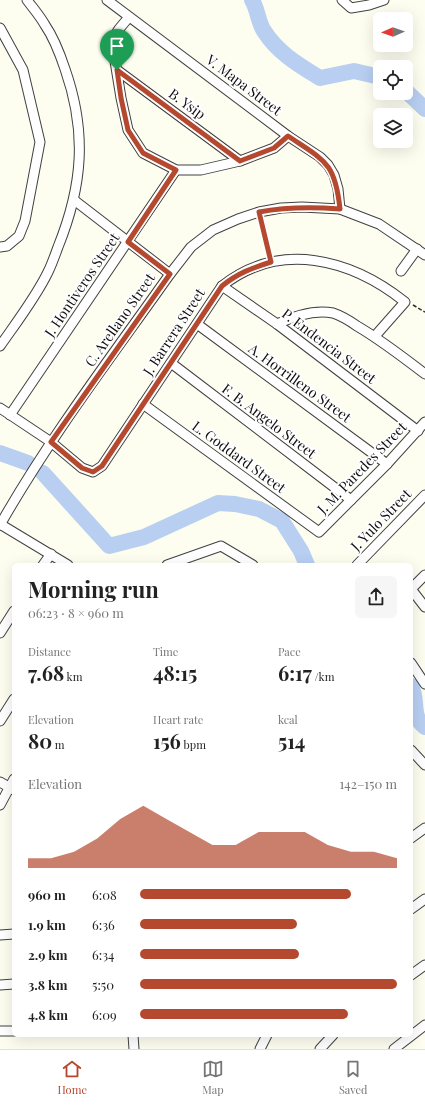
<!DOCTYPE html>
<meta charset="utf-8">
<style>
body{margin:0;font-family:"Playfair Display",serif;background:#f6f6f6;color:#222;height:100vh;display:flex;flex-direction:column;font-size:15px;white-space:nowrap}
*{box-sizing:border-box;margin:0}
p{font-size:13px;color:#767676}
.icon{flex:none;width:22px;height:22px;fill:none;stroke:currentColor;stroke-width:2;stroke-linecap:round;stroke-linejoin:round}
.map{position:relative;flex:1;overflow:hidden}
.sheet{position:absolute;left:12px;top:563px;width:401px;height:474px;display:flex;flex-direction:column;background:#fff;border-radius:6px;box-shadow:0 4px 16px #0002}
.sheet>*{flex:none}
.needle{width:26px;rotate:268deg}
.tools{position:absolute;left:373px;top:12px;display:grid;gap:8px}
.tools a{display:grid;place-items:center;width:40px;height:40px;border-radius:6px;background:#fff;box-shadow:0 4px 16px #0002;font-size:20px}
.pin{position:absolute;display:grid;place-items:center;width:34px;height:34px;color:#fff;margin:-41px -17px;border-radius:50% 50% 50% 0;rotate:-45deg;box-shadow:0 0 4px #0007}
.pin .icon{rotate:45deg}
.round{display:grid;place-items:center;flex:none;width:42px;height:42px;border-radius:6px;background:#f6f6f6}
.overview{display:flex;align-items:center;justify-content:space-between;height:68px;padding:0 16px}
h1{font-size:22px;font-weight:700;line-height:30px}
.stats{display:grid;grid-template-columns:repeat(3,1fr);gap:6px;height:68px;padding:4px 16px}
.stats div{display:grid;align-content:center}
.stats b{font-size:20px;font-weight:700}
.stats small{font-size:11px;font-weight:400}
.stats p{font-size:11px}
.chart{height:112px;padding:8px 16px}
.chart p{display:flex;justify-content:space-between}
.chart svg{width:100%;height:72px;margin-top:4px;fill:#b54930;opacity:.7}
ul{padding:0 16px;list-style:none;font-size:13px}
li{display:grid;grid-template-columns:64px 48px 1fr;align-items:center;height:30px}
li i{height:10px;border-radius:5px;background:#b54930}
.tab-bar{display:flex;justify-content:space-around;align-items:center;height:56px;border-top:1px solid #e0e0e0;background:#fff;font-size:11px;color:#767676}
.tab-bar a{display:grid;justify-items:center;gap:2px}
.tab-bar .current{color:#b54930}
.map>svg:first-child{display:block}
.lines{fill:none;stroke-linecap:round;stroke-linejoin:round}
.river{stroke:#b8cff2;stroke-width:16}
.minor-casing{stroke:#414141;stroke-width:11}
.path{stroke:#303030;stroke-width:1.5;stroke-dasharray:4 2;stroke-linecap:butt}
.minor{stroke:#fff;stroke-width:9}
.route-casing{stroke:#fff;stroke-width:8}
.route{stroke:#b54930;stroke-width:5}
.labels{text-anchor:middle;stroke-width:4;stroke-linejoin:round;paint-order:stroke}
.street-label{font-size:14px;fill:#0e0e0e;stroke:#fff}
</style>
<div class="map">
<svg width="425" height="1049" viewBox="0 0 425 1049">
<rect width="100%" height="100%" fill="#fdfef0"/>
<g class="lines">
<g class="river">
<path d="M252,0c6,10 6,22 12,31 14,22 35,34 56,47l34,-7 26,6"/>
<polyline points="406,91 425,109"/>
<polyline points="0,453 28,463"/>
<polyline points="43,473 109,546 144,537 218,503 235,504 259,509 282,521 301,551 307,565"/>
<path d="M411,686c8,14 -1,30 14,41"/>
</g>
<g class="minor-casing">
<g id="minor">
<polyline points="107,0 288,136 320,157 328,165 334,175 338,189 340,209"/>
<polyline points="342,0 351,8 369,5 384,0"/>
<polyline points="129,17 119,29 114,37 114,55 121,98 128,130 143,153 176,170 201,170 240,161 274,148 288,136"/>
<polyline points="0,28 23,70 40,142 25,221 19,236 7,246 0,247"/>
<polyline points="117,70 240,161"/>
<polyline points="74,200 170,274"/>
<polyline points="401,271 417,249"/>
<polyline points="222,286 277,324 418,431"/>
<polyline points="197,324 387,464"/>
<path d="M277,324c17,-8 37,-15 56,-11 9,3 17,8 24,13 24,14 46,31 68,48"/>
<path d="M0,346c16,-23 36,-49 48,-74 4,-8 7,-17 10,-25 25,-62 29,-115 7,-178 -5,-15 -11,-31 -20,-44 -5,-9 -12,-17 -18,-25"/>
<polyline points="171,363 351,500"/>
<polyline points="143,404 319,532 387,464 425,422"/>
<path d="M0,408l51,34 31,26 11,4 9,-6 120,-180c58,-46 129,-27 183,16l-30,34"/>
<polyline points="10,415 176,170"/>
<polyline points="0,524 68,565"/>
<path d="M0,525c50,-88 112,-169 170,-251l21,-27 22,-17 25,-11 21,-7 22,-4 21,-1 38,2 39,15 46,31"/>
<polyline points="43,565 51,554"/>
<polyline points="167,565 221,546 253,565"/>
<polyline points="357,565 425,495"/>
<polyline points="411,589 425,607"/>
<polyline points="411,589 425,575"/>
<polyline points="0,633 14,611"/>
<polyline points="411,663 425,684"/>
<polyline points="0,721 14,699"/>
<polyline points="411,750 425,765"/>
<polyline points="0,782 14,790"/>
<polyline points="0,805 14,779"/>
<polyline points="411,838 425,828"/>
<polyline points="411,909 425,899"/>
<polyline points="0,935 14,934"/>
<polyline points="411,975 425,965"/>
<polyline points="0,985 14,984"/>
<polyline points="0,1031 14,1031"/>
<polyline points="133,1035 134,1049"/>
<polyline points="260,1049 267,1035"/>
<polyline points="320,1049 333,1035"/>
<polyline points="394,1049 425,1025"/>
</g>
</g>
<g class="path">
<polyline points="261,221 269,254"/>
<polyline points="413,305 425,312"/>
</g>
<use href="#minor" class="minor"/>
</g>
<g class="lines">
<g class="route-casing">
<path id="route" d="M117,70l123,91 34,-13 14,-12c37,25 47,26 52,73 -27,-2 -54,-2 -81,3l12,50c-19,6 -33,11 -49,24l-120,180 -9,6 -11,-4 -31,-26 119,-168 -42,-32 48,-72 -33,-17 -15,-23 -7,-32z"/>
</g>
<use href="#route" class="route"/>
</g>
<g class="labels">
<g class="street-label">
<text transform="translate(244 85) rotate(37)" y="5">V. Mapa Street</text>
<text transform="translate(187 104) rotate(36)" y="5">B. Ysip</text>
<text transform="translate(82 285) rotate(-56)" y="5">J. Hontiveros Street</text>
<text transform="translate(120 320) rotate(-55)" y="5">C. Arellano Street</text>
<text transform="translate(174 332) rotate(-57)" y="5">J. Barrera Street</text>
<text transform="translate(329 346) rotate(37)" y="5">P. Endencia Street</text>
<text transform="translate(300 383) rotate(36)" y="5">A. Horrilleno Street</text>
<text transform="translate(269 421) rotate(37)" y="5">F. B. Angelo Street</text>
<text transform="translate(239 457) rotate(36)" y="5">L. Goddard Street</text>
<text transform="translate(362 468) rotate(-46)" y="5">J. M. Paredes Street</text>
<text transform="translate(381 520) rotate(-46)" y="5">J. Yulo Street</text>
</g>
</g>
</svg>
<div class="tools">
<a><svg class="needle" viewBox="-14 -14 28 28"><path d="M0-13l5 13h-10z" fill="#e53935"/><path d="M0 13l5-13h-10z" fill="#767676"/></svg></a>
<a><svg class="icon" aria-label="locate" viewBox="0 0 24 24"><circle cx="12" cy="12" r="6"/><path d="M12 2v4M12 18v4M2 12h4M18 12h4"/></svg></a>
<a><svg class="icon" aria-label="layers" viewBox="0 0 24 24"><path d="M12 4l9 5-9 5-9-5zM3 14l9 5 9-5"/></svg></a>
</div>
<div class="pin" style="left:117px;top:70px;background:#1e9e55"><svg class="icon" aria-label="arrive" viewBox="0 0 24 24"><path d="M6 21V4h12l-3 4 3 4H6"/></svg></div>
<section class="sheet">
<div class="overview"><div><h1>Morning run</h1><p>06:23 · 8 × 960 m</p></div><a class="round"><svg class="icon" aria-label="share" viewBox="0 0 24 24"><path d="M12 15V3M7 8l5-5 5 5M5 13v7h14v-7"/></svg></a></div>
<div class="stats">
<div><p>Distance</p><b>7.68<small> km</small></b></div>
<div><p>Time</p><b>48:15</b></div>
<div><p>Pace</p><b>6:17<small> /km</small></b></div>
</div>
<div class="stats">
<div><p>Elevation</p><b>80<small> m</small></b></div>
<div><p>Heart rate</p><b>156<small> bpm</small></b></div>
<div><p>kcal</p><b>514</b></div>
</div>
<div class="chart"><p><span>Elevation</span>142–150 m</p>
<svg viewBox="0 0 160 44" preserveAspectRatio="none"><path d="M0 44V38L10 38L20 34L30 26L40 14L50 6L60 14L70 22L80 30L90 30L100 22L110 22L120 22L130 30L140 34L150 34L160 38V44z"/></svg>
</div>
<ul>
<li><b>960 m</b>6:08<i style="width:82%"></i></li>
<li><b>1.9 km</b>6:36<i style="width:61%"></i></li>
<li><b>2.9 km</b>6:34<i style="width:62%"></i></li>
<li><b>3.8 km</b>5:50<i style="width:100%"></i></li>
<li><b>4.8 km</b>6:09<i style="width:81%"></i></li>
</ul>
</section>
</div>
<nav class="tab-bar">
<a class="current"><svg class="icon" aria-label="home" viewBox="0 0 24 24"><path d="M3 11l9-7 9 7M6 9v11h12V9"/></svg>Home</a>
<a><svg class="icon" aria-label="map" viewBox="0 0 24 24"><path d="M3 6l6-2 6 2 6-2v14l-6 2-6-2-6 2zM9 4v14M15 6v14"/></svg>Map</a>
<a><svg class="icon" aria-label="saved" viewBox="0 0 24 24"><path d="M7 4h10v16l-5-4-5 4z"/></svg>Saved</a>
</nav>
